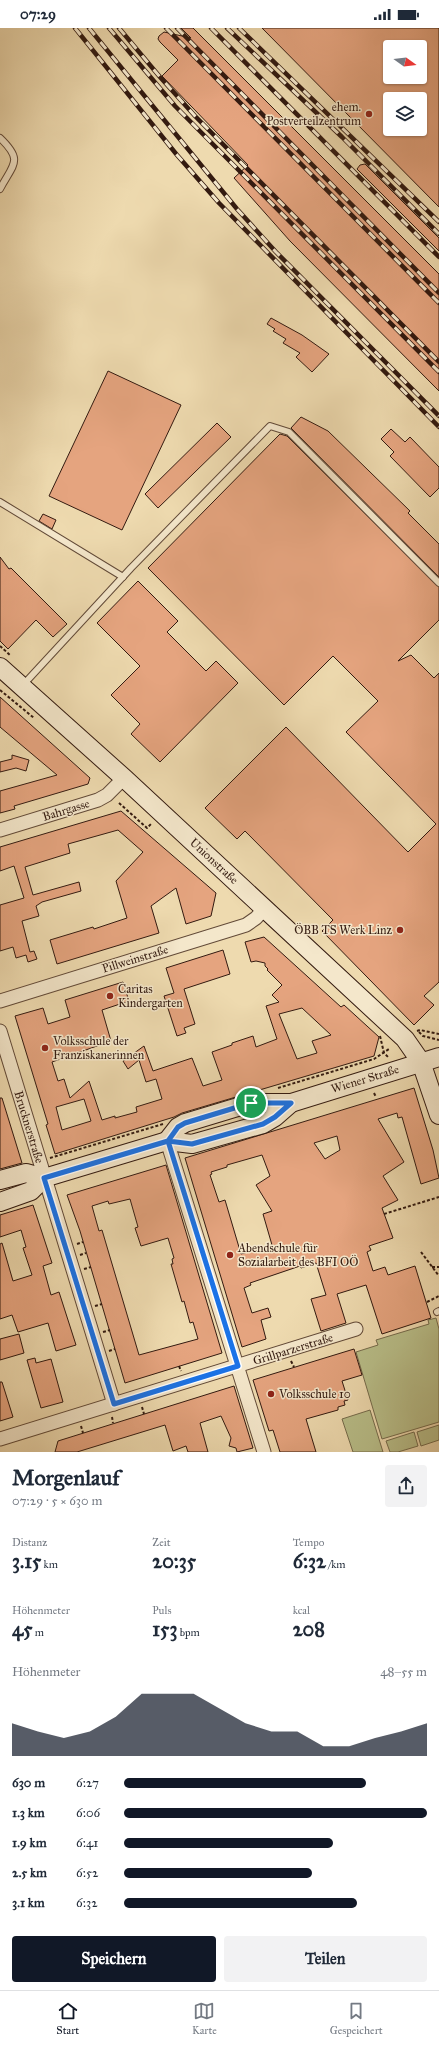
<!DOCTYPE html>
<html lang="de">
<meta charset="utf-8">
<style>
body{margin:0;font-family:"IM FELL Great Primer",serif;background:#f2f2f3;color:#1f2937;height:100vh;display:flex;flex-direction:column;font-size:15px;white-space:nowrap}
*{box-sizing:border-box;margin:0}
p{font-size:13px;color:#747a83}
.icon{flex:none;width:22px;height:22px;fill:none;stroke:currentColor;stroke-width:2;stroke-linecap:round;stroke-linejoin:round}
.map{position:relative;height:1424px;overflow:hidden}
.sheet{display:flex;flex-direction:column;background:#fff;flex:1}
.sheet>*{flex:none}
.needle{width:26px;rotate:105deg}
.fabs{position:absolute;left:383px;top:12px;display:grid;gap:8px}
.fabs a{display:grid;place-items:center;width:44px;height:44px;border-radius:4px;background:#fff;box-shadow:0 1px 3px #0004;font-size:20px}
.pin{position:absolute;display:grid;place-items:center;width:34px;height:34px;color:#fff;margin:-17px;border:2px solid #fff;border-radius:50%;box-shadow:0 1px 4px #0007}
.round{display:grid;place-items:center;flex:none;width:42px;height:42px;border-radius:4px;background:#f2f2f3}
.summary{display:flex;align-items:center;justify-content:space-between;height:68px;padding:0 12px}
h1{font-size:22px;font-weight:700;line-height:30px}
.metrics{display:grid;grid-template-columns:repeat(3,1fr);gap:6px;height:68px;padding:4px 12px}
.metrics div{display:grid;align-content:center}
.metrics b{font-size:20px;font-weight:700}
.metrics small{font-size:11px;font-weight:400}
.metrics p{font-size:11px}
.chart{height:112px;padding:8px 12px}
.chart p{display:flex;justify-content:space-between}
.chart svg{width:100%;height:72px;margin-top:4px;fill:#111827;opacity:.7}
.action{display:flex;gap:8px;margin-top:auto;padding:8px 12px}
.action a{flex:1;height:46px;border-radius:4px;background:#111827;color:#fff;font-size:16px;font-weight:700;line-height:46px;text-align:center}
.action a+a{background:#f2f2f3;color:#1f2937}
ul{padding:0 12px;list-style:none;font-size:13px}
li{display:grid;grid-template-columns:64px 48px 1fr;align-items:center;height:30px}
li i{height:10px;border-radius:5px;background:#111827}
.status{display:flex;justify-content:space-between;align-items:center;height:28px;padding:0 20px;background:#fff;direction:ltr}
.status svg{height:11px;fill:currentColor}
.menu{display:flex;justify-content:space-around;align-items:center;height:56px;border-top:1px solid #e0e1e3;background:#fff;font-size:11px;color:#747a83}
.menu a{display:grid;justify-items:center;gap:2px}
.menu .on{color:#111827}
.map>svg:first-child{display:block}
.green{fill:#b9bf8a;stroke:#766c4d}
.building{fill:#e5a47f;stroke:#331a10;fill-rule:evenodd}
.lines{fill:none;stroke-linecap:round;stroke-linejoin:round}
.service-casing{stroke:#624a38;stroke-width:8}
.minor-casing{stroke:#624a38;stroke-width:15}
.secondary-casing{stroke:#331a10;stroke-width:20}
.path{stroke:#331a10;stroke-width:2;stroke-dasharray:3 2;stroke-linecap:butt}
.service{stroke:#f4e7cb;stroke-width:6}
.minor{stroke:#f4e7cb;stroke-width:13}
.secondary{stroke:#f4e7cb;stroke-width:18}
.rail-casing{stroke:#331a10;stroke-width:4.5}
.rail{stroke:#f4e7cb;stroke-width:3;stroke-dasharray:9;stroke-linecap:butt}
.route-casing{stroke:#fff;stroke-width:8}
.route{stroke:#1a73e8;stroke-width:5}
.poi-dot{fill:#8f2418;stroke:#f4e7cb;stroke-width:1.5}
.labels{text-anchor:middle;stroke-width:3;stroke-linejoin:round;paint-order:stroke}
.poi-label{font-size:12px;fill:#331a10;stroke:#f4e7cb;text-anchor:start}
.street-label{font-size:12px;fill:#331a10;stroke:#f4e7cb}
</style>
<div class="status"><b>07:29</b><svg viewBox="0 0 49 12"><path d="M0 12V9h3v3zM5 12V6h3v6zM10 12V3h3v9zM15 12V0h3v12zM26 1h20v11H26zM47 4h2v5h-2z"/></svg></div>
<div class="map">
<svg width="439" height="1424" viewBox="0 0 439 1424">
<rect width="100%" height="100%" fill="#eedaaf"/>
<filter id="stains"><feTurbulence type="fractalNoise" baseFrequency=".005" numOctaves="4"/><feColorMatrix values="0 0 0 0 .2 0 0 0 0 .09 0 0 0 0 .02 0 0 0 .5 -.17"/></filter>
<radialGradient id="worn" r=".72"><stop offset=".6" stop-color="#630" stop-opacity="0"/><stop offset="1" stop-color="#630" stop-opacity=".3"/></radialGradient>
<g class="green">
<polygon points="436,1290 439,1301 439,1394 382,1411 356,1324 378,1317 376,1312 429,1296 428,1292"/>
<polygon points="370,1382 383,1424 353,1424 342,1391"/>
<polygon points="439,1397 439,1412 421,1418 417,1404"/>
<polygon points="414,1404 418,1418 398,1424 390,1424 386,1413"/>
</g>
<g class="building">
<polygon points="181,0 193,0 439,246 439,363 290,213 234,150 248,137 162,48 178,32 160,14 158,11 159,8 164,4 191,10"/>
<path d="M262,0h177v179zM390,19h30v30h-30zM390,71h30v30h-30z"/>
<polygon points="365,136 439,210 439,223 357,141 360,137"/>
<polygon points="271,290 302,307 329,326 312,344 296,329 300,325 283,315 286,311 273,303 275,301 267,296"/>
<polygon points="108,343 181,377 122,502 49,468"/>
<polygon points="301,389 328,403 410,483 408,485 439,516 439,549 291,400"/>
<polygon points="217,395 231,409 158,480 145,466"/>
<polygon points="391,401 405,414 410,409 439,439 439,460 430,469 390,428 394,424 381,411"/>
<polygon points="280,406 287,408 439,559 439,592 398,633 411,627 434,650 439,645 439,954 424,968 434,977 414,997 322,903 333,892 245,803 237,811 205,780 286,699 408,824 436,796 346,704 378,673 333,628 284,677 148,540"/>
<polygon points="43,486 56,492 52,501 39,493"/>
<polygon points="0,529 9,541 11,540 67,596 53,609 36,592 8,621 0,613"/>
<polygon points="138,553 178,593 167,604 206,643 216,633 238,655 160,734 131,706 140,696 111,667 140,638 97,595"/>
<polygon points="0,669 90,750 88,756 14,778 15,781 0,785 0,763 57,747 0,699"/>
<polygon points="12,727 29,732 26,743 16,740 0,744 0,734 12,731"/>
<polygon points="121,783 216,865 211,888 186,896 176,860 151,878 159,905 57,936 50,912 93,899 94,901 127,890 116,853 143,824 118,802 68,816 70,825 25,839 33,867 79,854 81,863 42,874 36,878 39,888 22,893 30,924 34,923 37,931 28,934 26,927 16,930 13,919 0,923 0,877 24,870 14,838 0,843 0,819"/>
<path d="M264,909l77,70 3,-2 35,32 -5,19 -192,57 -8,4 -119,37 -9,-29 2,-1 -33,-108 28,-8 5,16 22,-7 -5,-17 58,-18 6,19 -27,9 9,31 -59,21 6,19 6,-2 6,19 19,-17 13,39 13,-4v2l22,-6 -1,-5 26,-8 -6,-20 -10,3 -7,-22 -11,9 -5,-8 21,-15 9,25 39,-13 11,28 19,-6 -10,-28 20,-7v-2l21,-7 3,11 21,-8 -11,-33 13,-4 -7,-7 10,-10 -15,-15 1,-1 -3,-3v-3l-9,-2 -5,1 -6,-20zM302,980l29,27 -19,6 5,12 -20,6 -18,-45zM84,1071l7,22 -29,9 -6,-23z"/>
<polygon points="223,922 230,946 184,961 195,996 184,1000 186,1005 177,1008 164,968 174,965 166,940"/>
<path d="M414,1060l19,62 6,28 -18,6 -19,-67 -4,1 -1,-5 -19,6 26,43 -21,14 15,24 -16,8 11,30 -24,8 2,4 -4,2 6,19 12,-4 3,8 27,-9 16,52 -49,16 -16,-49 -29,9 9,29 -25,8 -10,-32 15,-4 -10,-32 -15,5 -1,-2 -50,17 1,2 -7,3 8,25 16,-5 3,9 -10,3 5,19 -24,8 -57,-189zM337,1108l3,14 -15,9 -11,-16zM262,1127l8,21 -14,9 16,26 -9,3 9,31 -31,9 -16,-54 -6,2 -9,-27 2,-1 -1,-2 16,-5v-2z"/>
<polygon points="0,1070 2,1070 22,1135 0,1141"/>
<path d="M166,1137l56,188 -97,30 -45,-152 -13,-36zM130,1171l8,28 -3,1 6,18 27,-8 6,20 -2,1 1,5h-2l11,38 2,-1 6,22 3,-1 5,17 -59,16 -37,-125 -3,1 -7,-25 16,-5 1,3z"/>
<polygon points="33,1177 52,1235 43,1238 51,1267 59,1264 76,1317 56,1323 48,1295 18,1304 12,1287 0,1291 0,1216 2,1215 13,1253 32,1247 23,1220 26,1219 21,1202 0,1209 0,1187"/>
<polygon points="19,1306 24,1325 0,1332 0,1311"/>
<polygon points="354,1321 362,1347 342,1353 348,1372 344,1373 345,1377 338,1379 338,1382 306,1391 316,1424 280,1424 273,1402 269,1403 253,1352"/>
<polygon points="35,1330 36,1335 51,1331 63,1374 41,1380 27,1332"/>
<polygon points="0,1354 2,1354 13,1389 0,1393"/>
<polygon points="234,1358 253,1420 237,1424 236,1420 229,1418 231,1410 221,1388 200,1395 208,1424 188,1424 186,1418 173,1423 165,1397 77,1424 55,1424 58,1413"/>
</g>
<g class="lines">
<g class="service-casing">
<g id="service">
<path d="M0,110c24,23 13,26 0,51"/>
<polyline points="0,474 123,549"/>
<polyline points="23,657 131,540 270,398 289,404 439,555"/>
<polyline points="437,1284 439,1283"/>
</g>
</g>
<g class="minor-casing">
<g id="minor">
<polyline points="0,802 98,772 107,767 124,750"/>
<polyline points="0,973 246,897 256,890 265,880"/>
<polyline points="0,1003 114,1376"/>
<polyline points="167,1113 264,1424"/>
<polyline points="0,1411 356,1301"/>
</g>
</g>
<g class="secondary-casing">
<g id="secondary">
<polyline points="0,639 124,750 405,1011 421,1034 439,1087"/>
<polyline points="167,1113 178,1099 185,1095 251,1075 291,1075 439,1029"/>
<polyline points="0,1152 26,1145 44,1150 167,1113 192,1116 263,1096 275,1089 291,1075"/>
<polyline points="0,1174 31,1163 44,1150"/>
</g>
</g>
<g class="path">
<polyline points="0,618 11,628"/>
<polyline points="0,662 34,690"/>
<polyline points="119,775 147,800 152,795"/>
<polyline points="417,1003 420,1002 439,1006"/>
<polyline points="419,1004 423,1008 439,1012"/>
<polyline points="380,1008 384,1025 388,1029"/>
<polyline points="278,1060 374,1031 389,1021"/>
<polyline points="374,1065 376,1069"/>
<polyline points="50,1130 163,1096"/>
<polyline points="384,1186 439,1169"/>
<polyline points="77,1216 83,1214"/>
<polyline points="421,1224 439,1248"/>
<polyline points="80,1227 86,1225"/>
<polyline points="432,1239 439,1239"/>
<polyline points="84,1241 91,1239"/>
<polyline points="427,1274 439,1268"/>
<polyline points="95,1278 102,1276"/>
<polyline points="103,1304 110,1302"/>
<polyline points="109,1323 115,1321"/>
<polyline points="291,1333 294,1339"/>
<polyline points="179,1338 181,1343"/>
<polyline points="142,1379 144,1386"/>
<polyline points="112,1389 113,1395"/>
<polyline points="81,1398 83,1405"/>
</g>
<use href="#service" class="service"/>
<use href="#minor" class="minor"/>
<use href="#secondary" class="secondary"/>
<g class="rail-casing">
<g id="rail">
<polyline points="75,0 177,127 219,175 439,399"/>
<polyline points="89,0 237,181 276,224 439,388"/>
<polyline points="109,0 175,78 439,344"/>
<polyline points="119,0 160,49 195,88 439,334"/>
<polyline points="166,0 439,275"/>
<polyline points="177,0 439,265"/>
<polyline points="211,0 439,229"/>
<polyline points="227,0 342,109 439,206"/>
<polyline points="239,0 439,194"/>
</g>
</g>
<use href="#rail" class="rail"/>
</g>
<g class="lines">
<g class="route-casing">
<polyline id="route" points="251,1075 185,1095 178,1099 168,1113 44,1150 114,1376 238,1338 168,1113 192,1116 263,1096 275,1089 291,1075 251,1075"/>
</g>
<use href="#route" class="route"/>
</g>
<g class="poi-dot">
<circle cx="369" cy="86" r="4"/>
<circle cx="400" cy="902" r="4"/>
<circle cx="110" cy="968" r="4"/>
<circle cx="45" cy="1020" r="4"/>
<circle cx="230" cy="1227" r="4"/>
<circle cx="271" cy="1366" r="4"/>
</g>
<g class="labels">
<g class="poi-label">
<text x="361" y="83" text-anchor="end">ehem.<tspan x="361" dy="14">Postverteilzentrum</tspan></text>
<text x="392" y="906" text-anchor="end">ÖBB TS Werk Linz</text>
<text x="118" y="965">Caritas<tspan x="118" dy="14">Kindergarten</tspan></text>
<text x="53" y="1017">Volksschule der<tspan x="53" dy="14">Franziskanerinnen</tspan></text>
<text x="238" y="1224">Abendschule für<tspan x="238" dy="14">Sozialarbeit des BFI OÖ</tspan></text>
<text x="279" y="1370">Volksschule 10</text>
</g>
<g class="street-label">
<text transform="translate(66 782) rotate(-17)" y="4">Bahrgasse</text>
<text transform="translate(214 833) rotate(43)" y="4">Unionstraße</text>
<text transform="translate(135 931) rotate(-17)" y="4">Pillweinstraße</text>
<text transform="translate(365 1051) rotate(-17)" y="4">Wiener Straße</text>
<text transform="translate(29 1099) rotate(73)" y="4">Brucknerstraße</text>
<text transform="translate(293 1321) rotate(-17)" y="4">Grillparzerstraße</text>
</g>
</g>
<rect width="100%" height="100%" filter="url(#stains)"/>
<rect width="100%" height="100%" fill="url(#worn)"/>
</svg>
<div class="fabs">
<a><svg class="needle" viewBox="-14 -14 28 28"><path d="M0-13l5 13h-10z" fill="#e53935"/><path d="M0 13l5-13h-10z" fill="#747a83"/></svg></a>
<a><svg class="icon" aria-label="layers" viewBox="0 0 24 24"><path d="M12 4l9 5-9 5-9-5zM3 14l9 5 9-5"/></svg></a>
</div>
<div class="pin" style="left:251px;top:1075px;background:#1e9e55"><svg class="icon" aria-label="arrive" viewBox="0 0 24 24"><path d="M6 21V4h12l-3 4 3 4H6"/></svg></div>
</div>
<section class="sheet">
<div class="summary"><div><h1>Morgenlauf</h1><p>07:29 · 5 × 630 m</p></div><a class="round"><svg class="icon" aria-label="share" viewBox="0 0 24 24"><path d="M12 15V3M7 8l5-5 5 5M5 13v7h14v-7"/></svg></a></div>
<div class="metrics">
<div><p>Distanz</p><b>3.15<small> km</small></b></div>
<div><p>Zeit</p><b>20:35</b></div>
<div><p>Tempo</p><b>6:32<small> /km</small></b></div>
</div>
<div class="metrics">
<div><p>Höhenmeter</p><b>45<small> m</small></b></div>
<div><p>Puls</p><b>153<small> bpm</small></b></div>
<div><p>kcal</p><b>208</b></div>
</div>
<div class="chart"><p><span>Höhenmeter</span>48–55 m</p>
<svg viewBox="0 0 160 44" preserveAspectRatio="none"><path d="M0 44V24L10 29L20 33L30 29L40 20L50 6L60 6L70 6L80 15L90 24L100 29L110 29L120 38L130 38L140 33L150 29L160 24V44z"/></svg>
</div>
<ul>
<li><b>630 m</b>6:27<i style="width:80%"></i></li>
<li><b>1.3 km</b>6:06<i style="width:100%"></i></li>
<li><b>1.9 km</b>6:41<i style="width:69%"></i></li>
<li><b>2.5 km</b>6:52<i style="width:62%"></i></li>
<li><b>3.1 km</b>6:32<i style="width:77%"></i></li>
</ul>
<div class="action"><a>Speichern</a><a>Teilen</a></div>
</section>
<nav class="menu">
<a class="on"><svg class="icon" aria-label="home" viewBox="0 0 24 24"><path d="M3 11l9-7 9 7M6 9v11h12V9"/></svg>Start</a>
<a><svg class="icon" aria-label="map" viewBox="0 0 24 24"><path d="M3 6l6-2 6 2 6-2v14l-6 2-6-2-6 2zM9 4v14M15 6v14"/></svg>Karte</a>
<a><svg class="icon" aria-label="saved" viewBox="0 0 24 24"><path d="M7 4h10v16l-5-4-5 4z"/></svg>Gespeichert</a>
</nav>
